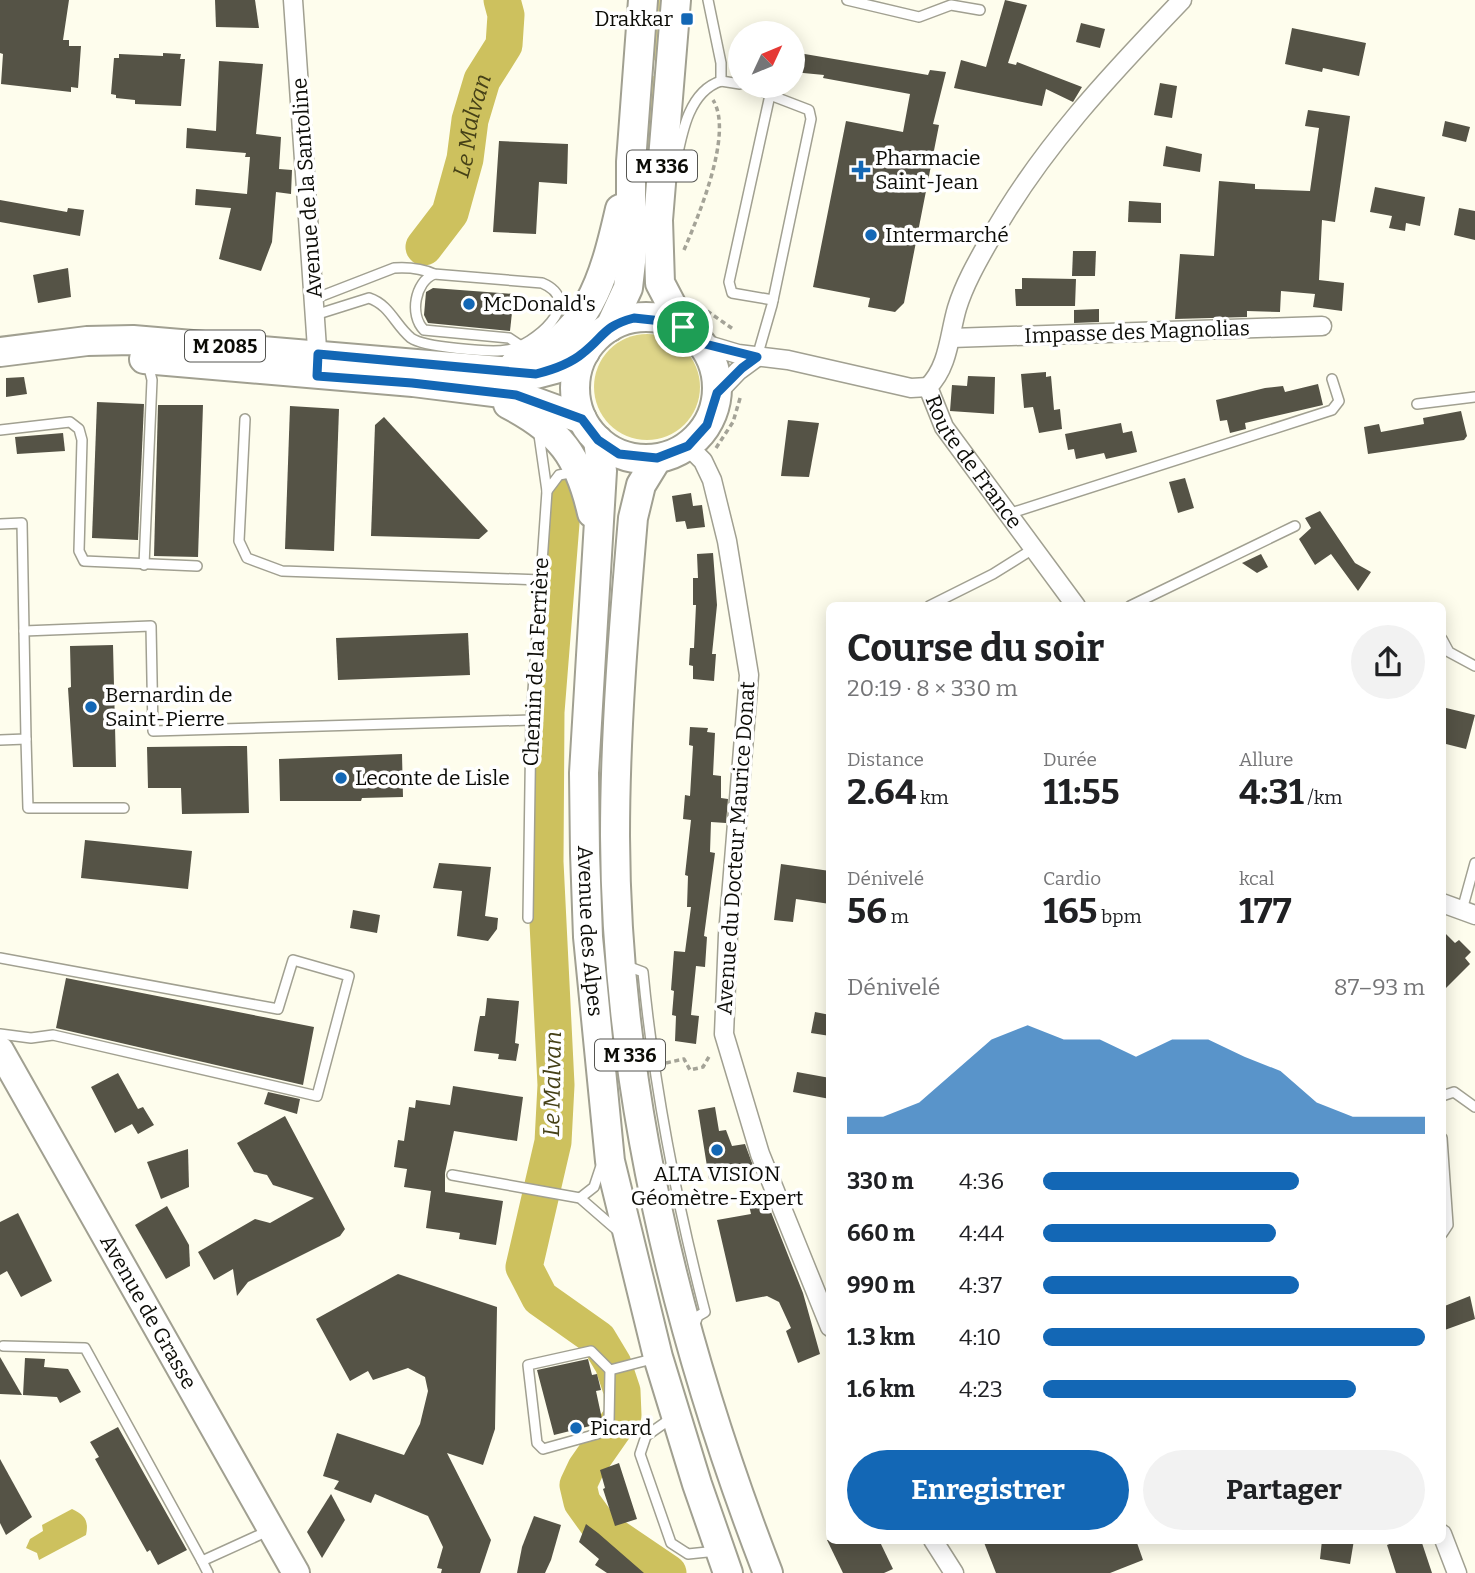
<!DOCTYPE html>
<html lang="fr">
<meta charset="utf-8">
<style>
body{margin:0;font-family:Bitter,serif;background:#f2f2f2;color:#202124;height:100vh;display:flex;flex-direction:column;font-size:26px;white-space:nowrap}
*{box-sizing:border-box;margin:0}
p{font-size:23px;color:#757577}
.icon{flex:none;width:38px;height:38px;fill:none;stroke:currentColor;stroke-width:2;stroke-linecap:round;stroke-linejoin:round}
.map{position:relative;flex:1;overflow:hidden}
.side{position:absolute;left:826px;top:602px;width:620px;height:942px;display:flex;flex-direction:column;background:#fff;border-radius:10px;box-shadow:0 4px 18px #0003}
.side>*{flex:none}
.needle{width:46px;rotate:46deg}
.controls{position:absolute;left:728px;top:21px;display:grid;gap:14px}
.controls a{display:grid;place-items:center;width:77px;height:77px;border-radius:50%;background:#fff;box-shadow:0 4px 18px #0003;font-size:35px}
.pin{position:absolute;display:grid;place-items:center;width:60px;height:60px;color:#fff;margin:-30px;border:4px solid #fff;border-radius:50%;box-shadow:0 2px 7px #0007}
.round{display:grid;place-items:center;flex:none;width:74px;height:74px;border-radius:37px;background:#f2f2f2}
.headline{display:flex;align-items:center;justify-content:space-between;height:119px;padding:0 21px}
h1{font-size:38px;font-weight:700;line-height:52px}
.metrics{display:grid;grid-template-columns:repeat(3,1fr);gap:10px;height:119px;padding:7px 21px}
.metrics div{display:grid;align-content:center}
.metrics b{font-size:35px;font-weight:700}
.metrics small{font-size:19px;font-weight:400}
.metrics p{font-size:19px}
.chart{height:196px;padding:14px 21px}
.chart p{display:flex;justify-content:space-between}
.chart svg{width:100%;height:126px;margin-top:7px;fill:#1367b5;opacity:.7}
.action{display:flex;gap:14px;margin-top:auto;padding:14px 21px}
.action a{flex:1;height:80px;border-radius:42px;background:#1367b5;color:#fff;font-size:28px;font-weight:700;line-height:80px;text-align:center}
.action a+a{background:#f2f2f2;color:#202124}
ul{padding:0 21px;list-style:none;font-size:23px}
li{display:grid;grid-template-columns:112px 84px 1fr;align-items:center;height:52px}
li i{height:18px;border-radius:9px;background:#1367b5}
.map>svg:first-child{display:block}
.green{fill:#ded589}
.water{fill:#cdc15e}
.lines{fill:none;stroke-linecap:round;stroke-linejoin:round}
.river{stroke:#cdc15e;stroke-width:37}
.building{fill:#555346}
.service-casing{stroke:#a1a091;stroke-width:12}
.minor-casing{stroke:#a1a091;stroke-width:21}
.secondary-casing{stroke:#a1a091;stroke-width:30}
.primary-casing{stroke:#a1a091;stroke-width:32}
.path{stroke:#a4a397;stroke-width:3.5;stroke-dasharray:5 3.5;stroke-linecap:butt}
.service{stroke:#fff;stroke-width:9}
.minor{stroke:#fff;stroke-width:18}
.secondary{stroke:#fff;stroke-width:26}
.primary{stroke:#fff;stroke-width:28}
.route-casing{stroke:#fff;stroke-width:14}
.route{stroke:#1367b5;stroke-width:9}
.poi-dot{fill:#1367b5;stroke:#fff;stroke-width:2.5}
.labels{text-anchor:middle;stroke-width:7;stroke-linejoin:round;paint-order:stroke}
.shield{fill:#fff;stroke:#555551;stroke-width:2}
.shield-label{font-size:19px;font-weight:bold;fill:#0c0c07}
.poi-label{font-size:21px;fill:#0c0c07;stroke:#fff;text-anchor:start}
.street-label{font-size:21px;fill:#0c0c07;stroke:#fff}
.water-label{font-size:23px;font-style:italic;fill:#464117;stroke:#fff}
</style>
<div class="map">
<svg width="1475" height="1573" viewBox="0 0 1475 1573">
<rect width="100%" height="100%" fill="#fefded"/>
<g class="green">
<polygon points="490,0 517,0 521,11 496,21"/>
<polygon points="651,0 666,0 665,66 647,56"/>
<polygon points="645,73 659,78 645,251 640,157"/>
<circle cx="647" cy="387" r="53"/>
</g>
<path class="water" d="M72,1509c13,6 17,12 14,26l-47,25 -2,-7 -11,-5 4,-9 13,-8 -1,-6z"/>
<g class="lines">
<g class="river">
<path id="s1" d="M424,247l26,-34 15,-54 5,-39 12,-40 22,-35 2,-30 -4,-15"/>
<polyline points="563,498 546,712 545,862 556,1085 553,1142 524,1267 540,1298 598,1339 613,1364 622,1391 623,1415 586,1468 578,1485 582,1502 600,1527 668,1573"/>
</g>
</g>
<g class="building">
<polygon points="0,0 69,0 63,40 69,40 69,46 81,46 78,88 71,87 71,92 1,84 3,54 0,53"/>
<polygon points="215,0 255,0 259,28 216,27"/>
<polygon points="1005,0 1027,5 1008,63 1016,65 1017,62 1082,87 1073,102 1046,89 1042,106 954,88 961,60 986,67"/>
<polygon points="1081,23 1105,29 1100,48 1076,42"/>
<polygon points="1292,28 1366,43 1359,76 1323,68 1322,72 1285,64"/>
<polygon points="793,52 928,75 930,70 946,72 933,124 939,125 904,303 895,312 868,307 870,298 813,287 846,121 903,132 910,94 823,78 824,75 793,72"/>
<polygon points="163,53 181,54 180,59 185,59 181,106 135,104 135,100 116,98 116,95 111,94 114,58 119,58 119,54 163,56"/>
<polygon points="219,61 263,64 256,134 281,137 279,169 292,170 291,194 276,192 272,242 261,271 219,259 231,208 195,205 196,189 247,194 250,157 245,157 246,153 186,148 187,128 216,131"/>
<polygon points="1160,83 1177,86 1172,118 1154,115"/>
<polygon points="1308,110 1350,116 1335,222 1322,220 1319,280 1344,283 1342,311 1313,307 1315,294 1281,291 1280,312 1247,311 1247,317 1175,319 1180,254 1214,256 1219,181 1255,184 1255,189 1310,191 1319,128 1305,126"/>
<polygon points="1445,121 1470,127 1466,142 1442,136"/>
<polygon points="499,141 568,144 567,184 539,182 536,234 493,232"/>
<polygon points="1166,146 1202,154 1200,172 1163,166"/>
<polygon points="1375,187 1425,197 1420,226 1406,223 1405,231 1389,228 1392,216 1370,212"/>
<polygon points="0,200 67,212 68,208 84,210 80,236 0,222"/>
<polygon points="1129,201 1161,203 1161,223 1128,222"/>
<polygon points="1459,208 1475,211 1475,240 1454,235"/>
<polygon points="1073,251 1096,251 1095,276 1072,276"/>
<polygon points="68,268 71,297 38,303 33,275"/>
<polygon points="1022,278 1076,279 1075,306 1016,306 1015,289 1022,289"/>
<polygon points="433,288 514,294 510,331 428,323 424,315 426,292"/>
<polygon points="1099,309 1099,322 1074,323 1074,310"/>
<polygon points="1046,372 1046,377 1051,376 1054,410 1060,409 1062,429 1039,433 1033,407 1024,408 1021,374"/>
<polygon points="968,376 995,377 994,414 950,411 952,385 967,386"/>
<polygon points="24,377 27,394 6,397 6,378"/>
<polygon points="1318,384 1323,405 1245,423 1246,429 1230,433 1227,420 1220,421 1216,400 1265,388 1283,386 1285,392"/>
<polygon points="97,402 144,404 138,540 92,538"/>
<polygon points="158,405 203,405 198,557 154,556"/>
<polygon points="290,406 339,409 334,551 285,549"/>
<polygon points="1461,411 1467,436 1464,440 1368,454 1364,427 1379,424 1381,432 1424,424 1423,418"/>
<polygon points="384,417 488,531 479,539 371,536 375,425"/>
<polygon points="788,420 819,423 809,477 781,476"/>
<polygon points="1121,423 1123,433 1132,431 1137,452 1106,459 1104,453 1076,459 1074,449 1068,450 1065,434"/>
<polygon points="63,433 65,451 17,454 15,437"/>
<polygon points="1185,478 1194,508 1178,513 1169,482"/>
<polygon points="691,493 693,506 702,505 705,527 687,529 685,521 676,522 672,496"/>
<polygon points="1320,511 1355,563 1371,572 1358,591 1331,554 1315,565 1299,539 1311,528 1305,518"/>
<polygon points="713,553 717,605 712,654 716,654 714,681 693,679 693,666 689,665 690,648 694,648 696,605 693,605 693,578 698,578 697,554"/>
<polygon points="1261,554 1268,567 1257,573 1242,563"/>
<polygon points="468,633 470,675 338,680 336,638"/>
<polygon points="113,645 116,767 73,767 68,688 71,687 70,646"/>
<polygon points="1442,707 1475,715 1466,749 1442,743"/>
<polygon points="690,727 708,728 707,732 715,733 713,775 721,776 721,798 728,799 726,823 711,822 710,852 715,853 704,936 707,937 705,967 696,966 691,1015 699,1016 696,1044 675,1041 676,1016 672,1015 674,991 671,990 674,951 685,952 691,907 687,907 688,876 685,875 691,820 683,819 685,795 690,796 693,746 689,745"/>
<polygon points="230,746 247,746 249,813 182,814 181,788 148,788 147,747"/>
<polygon points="402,754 403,797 362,798 361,801 280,801 279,759"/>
<polygon points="85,840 192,851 188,889 81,878"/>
<polygon points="439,863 491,867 485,916 498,918 497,929 488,941 457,936 462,891 433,888"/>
<polygon points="781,864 830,871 830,904 796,899 793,922 774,920"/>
<polygon points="353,910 380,915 377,933 350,928"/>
<polygon points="1442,930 1455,943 1459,940 1471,952 1465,958 1470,964 1442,992"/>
<polygon points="66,978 314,1027 303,1085 56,1028"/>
<polygon points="487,998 519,1001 515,1043 519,1044 516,1061 498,1059 499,1054 474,1051 478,1026 480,1016 485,1016"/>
<polygon points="815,1012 830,1015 830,1036 811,1033"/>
<polygon points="797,1072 830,1078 830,1099 793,1092"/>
<polygon points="118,1073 138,1109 143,1107 154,1125 138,1134 132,1124 115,1133 91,1087"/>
<polygon points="453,1086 523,1097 517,1141 454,1131 445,1173 445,1192 503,1201 496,1245 459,1239 460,1233 426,1228 431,1191 404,1187 407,1169 394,1167 398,1140 404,1141 409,1107 415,1108 416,1100 450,1105"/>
<polygon points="268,1092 300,1099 297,1114 264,1104"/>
<polygon points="715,1107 719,1131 726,1130 732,1146 745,1144 755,1171 709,1179 698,1110"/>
<polygon points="285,1116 345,1229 340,1236 248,1282 237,1296 233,1269 214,1280 198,1252 255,1219 270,1223 314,1198 273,1185 267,1175 254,1172 237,1143"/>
<polygon points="188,1149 189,1187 161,1199 147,1162"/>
<polygon points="748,1201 767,1202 803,1293 820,1354 798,1363 786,1331 791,1328 779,1302 767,1296 736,1302 717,1220 751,1214"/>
<polygon points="167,1206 189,1245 190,1266 166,1279 135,1225"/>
<polygon points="18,1213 52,1281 21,1297 7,1271 0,1275 0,1222"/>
<polygon points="398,1274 497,1307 495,1429 483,1465 447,1453 491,1540 480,1573 441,1573 442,1569 437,1568 443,1547 428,1516 375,1494 371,1503 334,1489 339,1481 323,1476 337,1433 404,1455 420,1424 428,1391 425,1377 408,1368 373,1380 368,1371 350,1381 316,1319"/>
<polygon points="1470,1296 1475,1319 1442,1331 1442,1307"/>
<polygon points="0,1357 22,1395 0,1394"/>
<polygon points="25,1358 45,1359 44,1367 68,1369 81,1392 60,1403 57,1397 23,1395"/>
<polygon points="588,1359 592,1375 597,1374 601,1390 596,1391 602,1419 598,1424 554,1435 537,1370"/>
<polygon points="118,1427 187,1550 158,1565 150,1550 147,1552 95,1459 99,1457 90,1442"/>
<polygon points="0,1459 32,1517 6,1535 0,1523"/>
<polygon points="619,1463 637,1519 615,1526 603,1489 605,1488 600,1470"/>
<polygon points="331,1494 345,1520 322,1558 307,1532"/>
<polygon points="534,1516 561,1525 551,1560 545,1573 517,1573 522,1547"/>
<polygon points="586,1524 598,1533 644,1573 607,1573 595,1565 599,1559 579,1542"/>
<polygon points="827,1540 879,1540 893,1569 884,1573 843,1573"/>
<polygon points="983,1540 1136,1540 1143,1560 1110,1573 996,1573"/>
<polygon points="1322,1540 1354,1540 1350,1564 1320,1559"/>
<polygon points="1399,1540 1421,1540 1432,1573 1396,1573 1387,1545"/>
</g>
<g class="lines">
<g class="service-casing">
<g id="service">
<polyline points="708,0 721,63 721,81"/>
<polyline points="847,0 919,17 951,5 980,10"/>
<polyline points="721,81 740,84"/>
<polyline points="751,86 770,95 729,282 732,293 773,300"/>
<path d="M675,168c6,-30 12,-76 46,-87"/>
<path d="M434,274c-19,8 -25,41 -10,56l85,8 12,8"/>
<path d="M314,299l80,-31c15,-1 27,0 40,6l108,9c45,19 -9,63 -35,67 -16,3 -84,-3 -96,-12 -16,-13 -21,-33 -42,-40l-54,17"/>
<polyline points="757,357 772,305 811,119 809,110 770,95"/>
<polyline points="1417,404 1475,397"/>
<polyline points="245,419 239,541 247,558 282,571 541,580"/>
<polyline points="0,430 70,422 79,429 82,440 79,551 84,561 197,566"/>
<polyline points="547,491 559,475 575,472"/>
<polyline points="1008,514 1332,410 1339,401 1332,379"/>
<polyline points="0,524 22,523 26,739 0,740"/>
<polyline points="144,565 152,380 148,364"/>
<polyline points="929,606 993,574 1033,549"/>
<polyline points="1130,606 1295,526"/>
<polyline points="24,631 151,626 153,731 531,720"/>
<polyline points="1442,639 1449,652 1475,666"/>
<polyline points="26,739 28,808 124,808"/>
<polyline points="1462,910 1475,863"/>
<polyline points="528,918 531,720 547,491 539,435"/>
<polyline points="0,958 278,1009 293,960 349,976 317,1096 53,1035 31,1038 0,1034"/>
<path d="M627,966l16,6c11,114 33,228 62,340l-7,4 -4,10"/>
<polyline points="1442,1096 1454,1092 1475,1107"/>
<polyline points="1442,1138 1448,1225 1442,1234"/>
<polyline points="452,1175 580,1198 618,1231"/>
<polyline points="580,1198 594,1187 601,1166"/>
<polyline points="3,1346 85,1348 202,1561 268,1531"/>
<polygon points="591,1351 610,1370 609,1422 597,1434 543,1449 537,1443 528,1365"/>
<polyline points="610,1370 656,1358"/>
<polyline points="673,1417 646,1436 640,1454 671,1543 688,1554 717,1551"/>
<polyline points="202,1561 208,1573"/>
</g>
</g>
<g class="minor-casing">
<g id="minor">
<polyline points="293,0 318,363"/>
<polyline points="951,338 1322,326"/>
<polyline points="701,343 738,354 788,360 911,388 928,387"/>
<path d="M928,387c21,-21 21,-52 29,-79 7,-23 20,-46 32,-67 50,-91 122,-167 193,-241"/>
<path id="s2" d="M928,387l16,40 132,179"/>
<polyline points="717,393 738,371 757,357"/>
<polyline points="688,446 703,461 712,480 727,541 749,675 728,935 724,1034 760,1154 830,1327"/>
<polyline points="1442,903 1475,915"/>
<polyline points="1442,1534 1457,1573"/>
<polyline points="933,1540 954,1573"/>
</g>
</g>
<g class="secondary-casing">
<g id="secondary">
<path id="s3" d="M0,1050l296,523"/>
</g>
</g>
<g class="primary-casing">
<g id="primary">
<polyline points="676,0 658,220 660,283 683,327"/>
<circle cx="646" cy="388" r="71"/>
<polyline points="610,327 628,288 631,262 631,162 643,0"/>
<polyline points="0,352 87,341 133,340 536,374 555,369 585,352"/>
<polyline points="144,359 413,382 516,395 582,419"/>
<path d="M514,365c74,-25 90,-86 106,-156"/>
<path d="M508,404c52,27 71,52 84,109"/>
<path id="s4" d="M598,440l4,31 -18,302 1,80 3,84 22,224 48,196 39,127 31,89"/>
<path d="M657,459l-16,26 -8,33c-9,105 -18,213 -18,318 1,254 62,502 153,737"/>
</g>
</g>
<g class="path">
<path d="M684,250c14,-33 50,-117 29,-150"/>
<polyline points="700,306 733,329"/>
<polyline points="716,448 733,422 741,395"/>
<polyline points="666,1063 684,1059 690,1070 703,1067 710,1055"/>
</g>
<use href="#service" class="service"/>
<use href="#minor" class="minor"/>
<use href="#secondary" class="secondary"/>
<use href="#primary" class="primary"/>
</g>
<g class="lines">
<g class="route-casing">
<path id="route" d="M634,318l37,4 30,21 56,14 -15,11 -25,25 -10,32 -19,21 -31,12 -38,-4 -21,-14 -16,-21 -66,-24 -104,-12 -95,-7 1,-22 218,20c16,-4 34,-10 47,-21 21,-16 20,-27 51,-35z"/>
</g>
<use href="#route" class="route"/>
</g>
<g class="poi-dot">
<rect x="680" y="12" width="14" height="14" rx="3.5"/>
<path d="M857.5 159.5h7v7h7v7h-7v7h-7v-7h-7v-7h7z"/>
<circle cx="871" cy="235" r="7"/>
<circle cx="469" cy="304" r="7"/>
<circle cx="91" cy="707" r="7"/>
<circle cx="341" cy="778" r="7"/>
<circle cx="717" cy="1150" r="7"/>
<circle cx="576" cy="1428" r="7"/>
</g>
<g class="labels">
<g class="shield">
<rect x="627" y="150.5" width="70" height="31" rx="5"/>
<rect x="185" y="330.5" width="80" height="31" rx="5"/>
<rect x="595" y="1039.5" width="70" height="31" rx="5"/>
</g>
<g class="shield-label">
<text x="662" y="173">M 336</text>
<text x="225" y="353">M 2085</text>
<text x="630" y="1062">M 336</text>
</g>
<g class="poi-label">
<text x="673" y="26" text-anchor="end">Drakkar</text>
<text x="875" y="165">Pharmacie<tspan x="875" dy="24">Saint-Jean</tspan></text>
<text x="885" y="242">Intermarché</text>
<text x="483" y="311">McDonald's</text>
<text x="105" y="702">Bernardin de<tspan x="105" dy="24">Saint-Pierre</tspan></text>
<text x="355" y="785">Leconte de Lisle</text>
<text x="717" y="1181" text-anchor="middle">ALTA VISION<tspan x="717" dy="24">Géomètre-Expert</tspan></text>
<text x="590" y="1435">Picard</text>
</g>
<g class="street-label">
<text transform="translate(307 188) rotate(-94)" y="7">Avenue de la Santoline</text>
<text transform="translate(1137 332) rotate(-2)" y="7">Impasse des Magnolias</text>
<text dy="7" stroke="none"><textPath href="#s2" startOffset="88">Route de France</textPath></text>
<text transform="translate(536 662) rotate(-87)" y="7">Chemin de la Ferrière</text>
<text transform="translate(736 848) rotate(-86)" y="7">Avenue du Docteur Maurice Donat</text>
<text dy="7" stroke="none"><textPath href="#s4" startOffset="492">Avenue des Alpes</textPath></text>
<text dy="7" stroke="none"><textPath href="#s3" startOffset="301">Avenue de Grasse</textPath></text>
</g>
<g class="water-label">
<text dy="8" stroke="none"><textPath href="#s1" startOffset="133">Le Malvan</textPath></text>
<text transform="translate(552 1084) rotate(-89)" y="8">Le Malvan</text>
</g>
</g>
</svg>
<div class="controls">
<a><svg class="needle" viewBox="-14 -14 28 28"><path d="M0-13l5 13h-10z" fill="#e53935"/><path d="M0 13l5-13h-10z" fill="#757577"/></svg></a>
</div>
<div class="pin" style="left:683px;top:327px;background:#1e9e55"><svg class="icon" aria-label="arrive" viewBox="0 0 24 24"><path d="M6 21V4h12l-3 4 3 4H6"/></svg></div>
<section class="side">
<div class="headline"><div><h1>Course du soir</h1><p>20:19 · 8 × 330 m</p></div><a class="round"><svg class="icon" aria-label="share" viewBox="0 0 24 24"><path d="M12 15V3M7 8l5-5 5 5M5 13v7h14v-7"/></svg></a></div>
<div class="metrics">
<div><p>Distance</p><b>2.64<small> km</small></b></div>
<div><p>Durée</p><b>11:55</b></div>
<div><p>Allure</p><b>4:31<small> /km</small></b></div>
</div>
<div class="metrics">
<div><p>Dénivelé</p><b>56<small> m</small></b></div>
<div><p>Cardio</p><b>165<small> bpm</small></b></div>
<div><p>kcal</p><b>177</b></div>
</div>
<div class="chart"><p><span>Dénivelé</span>87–93 m</p>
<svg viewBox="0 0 160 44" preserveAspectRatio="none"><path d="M0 44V38L10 38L20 33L30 22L40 11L50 6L60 11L70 11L80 17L90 11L100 11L110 17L120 22L130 33L140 38L150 38L160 38V44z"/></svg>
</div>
<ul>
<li><b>330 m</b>4:36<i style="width:67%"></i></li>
<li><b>660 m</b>4:44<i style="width:61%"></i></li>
<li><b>990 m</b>4:37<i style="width:67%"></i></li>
<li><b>1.3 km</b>4:10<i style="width:100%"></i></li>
<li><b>1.6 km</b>4:23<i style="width:82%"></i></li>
</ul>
<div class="action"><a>Enregistrer</a><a>Partager</a></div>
</section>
</div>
